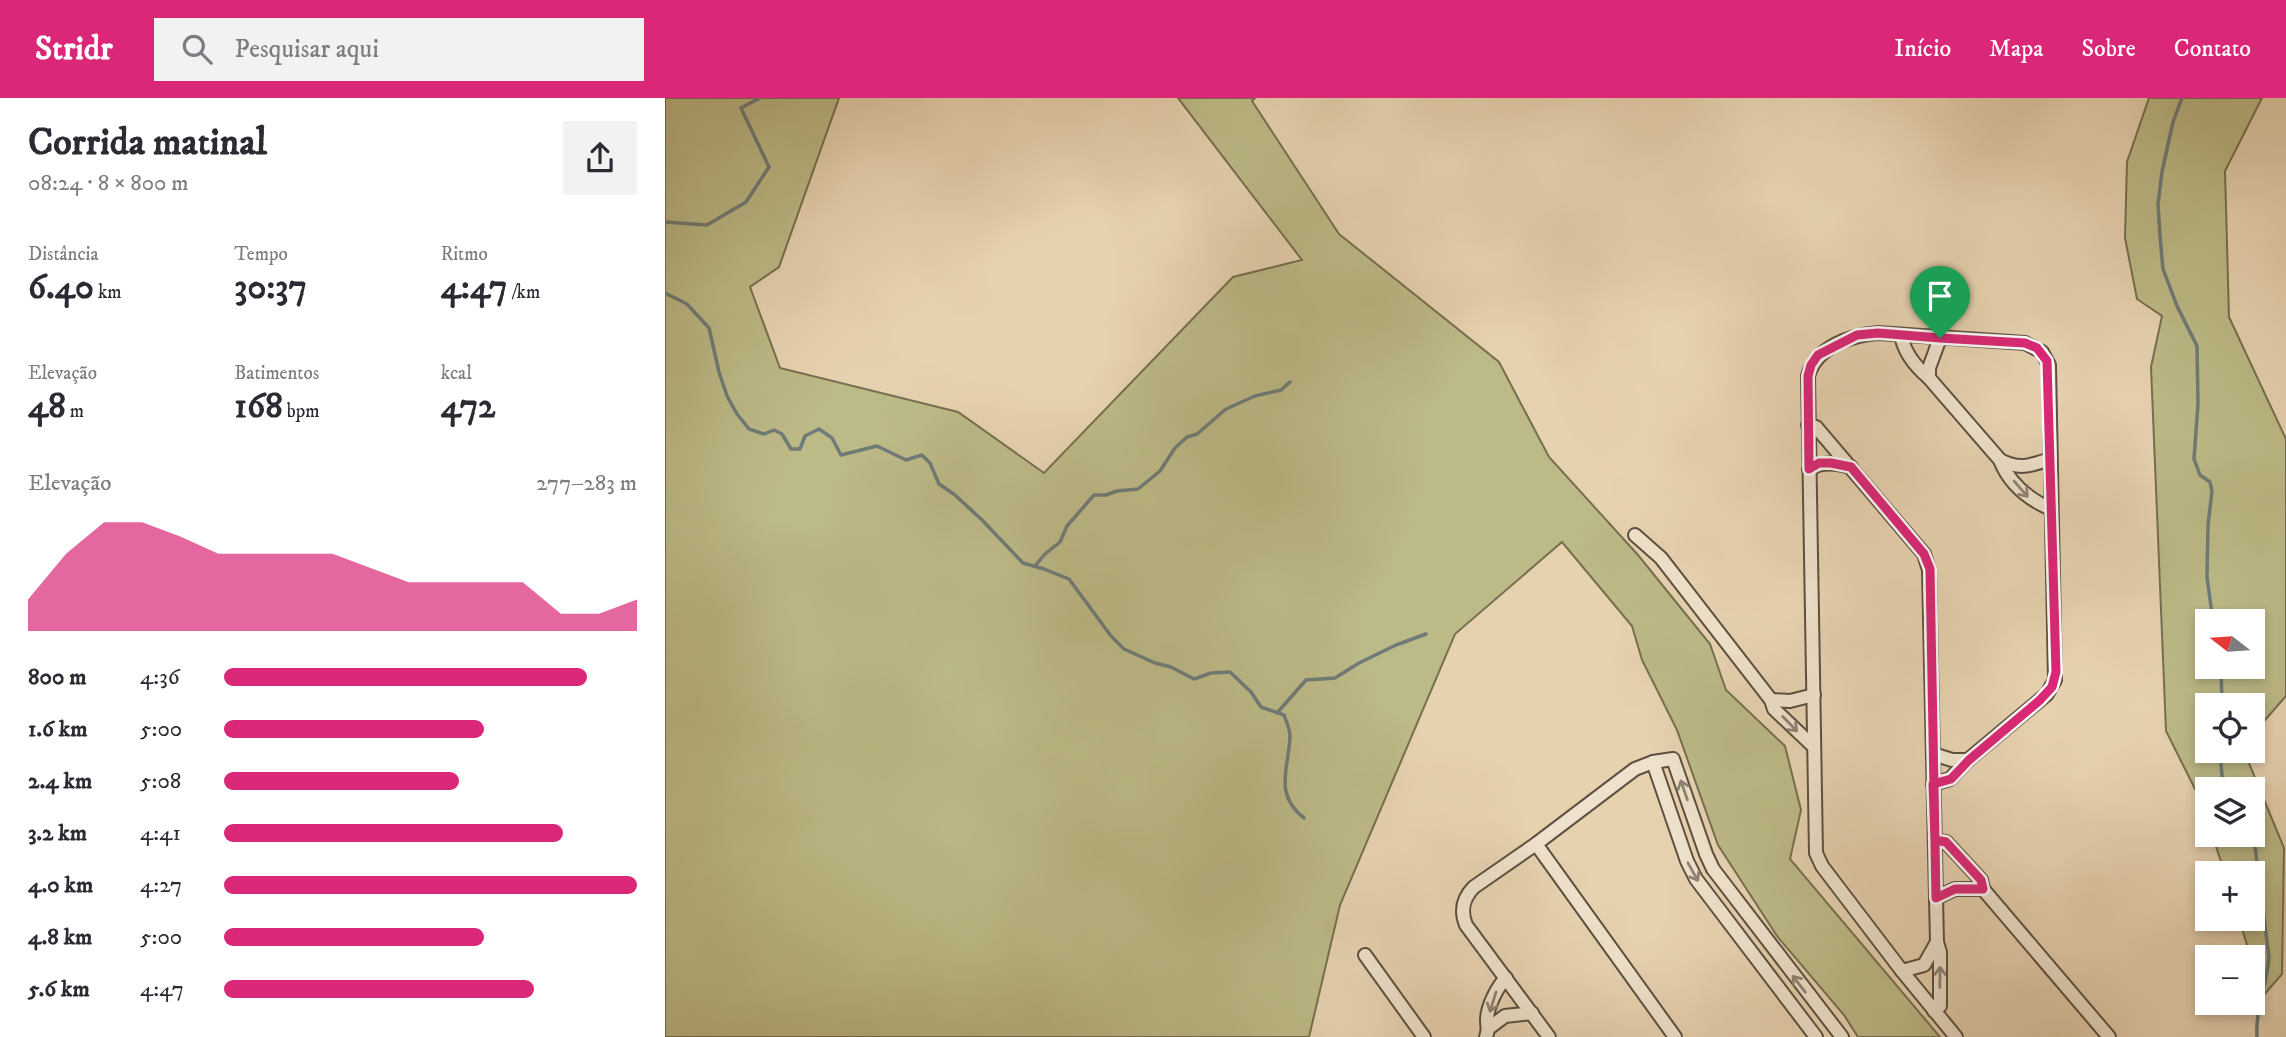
<!DOCTYPE html>
<html lang="pt">
<meta charset="utf-8">
<style>
body{margin:0;font-family:"IM FELL DW Pica",serif;background:#f2f2f3;color:#2b2b33;height:100vh;display:flex;flex-direction:column;font-size:26px;white-space:nowrap}
*{box-sizing:border-box;margin:0}
p{font-size:23px;color:#7c7c81}
.icon{flex:none;width:38px;height:38px;fill:none;stroke:currentColor;stroke-width:2;stroke-linecap:round;stroke-linejoin:round}
.map{position:relative;flex:1;overflow:hidden}
.drawer{display:flex;flex-direction:column;background:#fff;width:665px}
.drawer>*{flex:none}
.needle{width:46px;rotate:287deg}
.tools{position:absolute;left:1530px;top:511px;display:grid;gap:14px}
.tools a{display:grid;place-items:center;width:70px;height:70px;border-radius:0px;background:#fff;box-shadow:0 4px 10px #0003;font-size:35px}
.pin{position:absolute;display:grid;place-items:center;width:60px;height:60px;color:#fff;margin:-72px -30px;border-radius:50% 50% 50% 0;rotate:-45deg;box-shadow:0 0 7px #0007}
.pin .icon{rotate:45deg}
.round{display:grid;place-items:center;flex:none;width:74px;height:74px;border-radius:0px;background:#f2f2f3}
.headline{display:flex;align-items:center;justify-content:space-between;height:119px;padding:0 28px}
h1{font-size:38px;font-weight:700;line-height:52px}
.figures{display:grid;grid-template-columns:repeat(3,1fr);gap:10px;height:119px;padding:7px 28px}
.figures div{display:grid;align-content:center}
.figures b{font-size:35px;font-weight:700}
.figures small{font-size:19px;font-weight:400}
.figures p{font-size:19px}
.chart{height:196px;padding:14px 28px}
.chart p{display:flex;justify-content:space-between}
.chart svg{width:100%;height:126px;margin-top:7px;fill:#db2777;opacity:.7}
ul{padding:0 28px;list-style:none;font-size:23px}
li{display:grid;grid-template-columns:112px 84px 1fr;align-items:center;height:52px}
li i{height:18px;border-radius:9px;background:#db2777}
header{display:flex;align-items:center;gap:42px;box-sizing:border-box;height:98px;padding:0 35px;background:#db2777;color:#fff}
header strong{font-size:33px}
nav{display:flex;gap:38px;margin-inline-start:auto;font-size:24px}
.search{width:490px;height:63px;background:#f2f2f3;display:flex;align-items:center;gap:18px;box-sizing:border-box;padding:0 24px;border-radius:0px;color:#7c7c81;font-size:26px}
main{display:flex;flex:1;min-height:0}
.map>svg:first-child{display:block}
.green{fill:#bcba87;stroke:#766f52;stroke-width:2;fill-rule:evenodd}
.lines{fill:none;stroke-linecap:round;stroke-linejoin:round}
.stream{stroke:#6f7b78;stroke-width:3.5}
.minor-casing{stroke:#5d5042;stroke-width:16}
.minor{stroke:#efe2cc;stroke-width:12}
.oneway{stroke:#8f8374}
.route-casing{stroke:#fff;stroke-width:14}
.route{stroke:#db2777;stroke-width:9}
</style>
<header>
<strong>Stridr</strong>
<div class="search"><svg class="icon" aria-label="search" viewBox="0 0 24 24"><circle cx="10" cy="10" r="6"/><path d="M15 15l6 6"/></svg>Pesquisar aqui</div>
<nav><a>Início</a><a>Mapa</a><a>Sobre</a><a>Contato</a></nav>
</header>
<main>
<section class="drawer">
<div class="headline"><div><h1>Corrida matinal</h1><p>08:24 · 8 × 800 m</p></div><a class="round"><svg class="icon" aria-label="share" viewBox="0 0 24 24"><path d="M12 15V3M7 8l5-5 5 5M5 13v7h14v-7"/></svg></a></div>
<div class="figures">
<div><p>Distância</p><b>6.40<small> km</small></b></div>
<div><p>Tempo</p><b>30:37</b></div>
<div><p>Ritmo</p><b>4:47<small> /km</small></b></div>
</div>
<div class="figures">
<div><p>Elevação</p><b>48<small> m</small></b></div>
<div><p>Batimentos</p><b>168<small> bpm</small></b></div>
<div><p>kcal</p><b>472</b></div>
</div>
<div class="chart"><p><span>Elevação</span>277–283 m</p>
<svg viewBox="0 0 160 44" preserveAspectRatio="none"><path d="M0 44V33L10 17L20 6L30 6L40 11L50 17L60 17L70 17L80 17L90 22L100 27L110 27L120 27L130 27L140 38L150 38L160 33V44z"/></svg>
</div>
<ul>
<li><b>800 m</b>4:36<i style="width:88%"></i></li>
<li><b>1.6 km</b>5:00<i style="width:63%"></i></li>
<li><b>2.4 km</b>5:08<i style="width:57%"></i></li>
<li><b>3.2 km</b>4:41<i style="width:82%"></i></li>
<li><b>4.0 km</b>4:27<i style="width:100%"></i></li>
<li><b>4.8 km</b>5:00<i style="width:63%"></i></li>
<li><b>5.6 km</b>4:47<i style="width:75%"></i></li>
</ul>
</section>
<div class="map">
<svg width="1621" height="939" viewBox="0 0 1621 939">
<rect width="100%" height="100%" fill="#e7d2b0"/>
<filter id="stains"><feTurbulence type="fractalNoise" baseFrequency=".00286" numOctaves="4"/><feColorMatrix values="0 0 0 0 .2 0 0 0 0 .09 0 0 0 0 .02 0 0 0 .5 -.17"/></filter>
<radialGradient id="worn" r=".72"><stop offset=".6" stop-color="#630" stop-opacity="0"/><stop offset="1" stop-color="#630" stop-opacity=".3"/></radialGradient>
<g class="green">
<polygon points="0,0 174,0 114,169 85,189 115,270 293,314 379,375 568,179 637,162 513,0 590,0 587,3 674,136 834,264 884,359 973,457 1045,546 1061,592 1120,648 1136,712 1125,761 1275,939 1193,939 1179,917 1112,838 1053,747 1012,632 977,562 967,528 897,444 790,536 675,807 644,939 0,939"/>
<path d="M1484,0h113l-37,73 4,146 57,122v257l-34,39v-30h-45v46h37l40,97 -2,126 -19,22 -24,-77h13v-46h-27l-13,-38h40v-46h-45v29l-7,-19 -34,-68 -15,-364 11,-51 -25,-17 -12,-61 2,-76zM1587,523v46h-45v-46z"/>
</g>
<g class="lines">
<g class="stream">
<polyline points="1517,0 1508,24 1497,74 1493,106 1495,138 1498,171 1512,208 1532,248 1533,306 1529,361 1535,377 1545,384 1547,393 1543,427 1542,479 1548,523"/>
<polyline points="0,124 42,127 81,104 104,69 76,10 95,0"/>
<path d="M0,195l22,11 22,24 10,44 8,24 10,18 12,15 15,5 10,-4 8,4 9,15h9l5,-13 14,-7 13,9 9,17 36,-9 29,14 16,-5 8,8 9,21 16,11 27,25 41,43 21,6 25,10 42,57 13,13 31,14 16,4 23,12 17,-6 19,-1 21,20 10,15 23,8c2,6 6,14 6,21 -1,32 -17,58 14,82"/>
<polyline points="370,468 380,456 395,444 402,428 429,397 441,397 452,393 473,391 495,373 510,350 522,339 532,336 561,311 590,298 616,292 625,284"/>
<polyline points="1556,569 1557,607"/>
<polyline points="612,615 641,582 670,580 694,565 731,547 761,536"/>
<polyline points="1555,653 1557,678 1566,691"/>
<path d="M1587,725l17,134c-2,27 -14,53 -12,80"/>
</g>
<g class="minor-casing">
<g id="minor">
<path d="M1236,237c3,18 15,32 28,43l71,82c9,23 28,39 51,49"/>
<polyline points="1264,280 1264,270 1275,240"/>
<polyline points="1143,327 1151,329 1259,456 1264,472 1271,800 1272,844 1275,854 1275,908 1269,913"/>
<path d="M1335,362c19,10 30,6 50,-1"/>
<path d="M1144,371c14,-8 26,-6 42,-2"/>
<polyline points="970,437 996,460 1106,602 1109,611 1148,648"/>
<polyline points="1106,602 1125,603 1149,597"/>
<polyline points="1268,656 1287,662 1303,662"/>
<polyline points="988,664 1022,763 1031,781 1151,939"/>
<path d="M1268,686l17,-5 18,-19 79,-66 8,-14 -6,-315 -7,-13 -17,-9 -147,-10c-27,2 -62,14 -70,43l8,477 6,13 80,105 54,66"/>
<polyline points="1270,742 1281,744 1316,782 1318,791 1444,939"/>
<polyline points="871,746 1010,939"/>
<polyline points="1271,800 1290,791 1318,791"/>
<polyline points="700,857 759,939"/>
<polyline points="1237,873 1259,867 1272,844"/>
<polyline points="824,930 840,918 867,915"/>
<path d="M821,939c3,-8 1,-10 1,-17 0,-13 10,-33 19,-42"/>
<path d="M884,939l-83,-112c-6,-15 -3,-27 8,-38l62,-43 99,-75 18,-7 20,-3 33,95 7,15 129,168"/>
</g>
</g>
<use href="#minor" class="minor"/>
</g>
<defs><path id="oneway-shaft" d="M-6 0H5M1.5-3L5.5 0L1.5 3" fill="none" stroke-width="1.6" stroke-linecap="round" stroke-linejoin="round" transform="scale(1.75)"/></defs>
<g class="oneway">
<use href="#oneway-shaft" transform="translate(1356 391) rotate(49)"/>
<use href="#oneway-shaft" transform="translate(1125 626) rotate(46)"/>
<use href="#oneway-shaft" transform="translate(1019 692) rotate(-109)"/>
<use href="#oneway-shaft" transform="translate(1028 774) rotate(61)"/>
<use href="#oneway-shaft" transform="translate(1275 879) rotate(-89)"/>
<use href="#oneway-shaft" transform="translate(1134 886) rotate(-128)"/>
<use href="#oneway-shaft" transform="translate(828 904) rotate(107)"/>
</g>
<g class="lines">
<g class="route-casing">
<path id="route" d="M1275,240l-62,-5 -21,2 -39,20 -7,10 -3,11 1,93 10,-6h12l20,4 73,87 6,15c2,110 5,220 6,329l19,-9h28l-2,-9 -35,-38 -11,-2 -2,-56 18,-5 18,-19 71,-60 12,-13 4,-15 -9,-311 -10,-13 -12,-5 -85,-5"/>
</g>
<use href="#route" class="route"/>
</g>
<rect width="100%" height="100%" filter="url(#stains)"/>
<rect width="100%" height="100%" fill="url(#worn)"/>
</svg>
<div class="tools">
<a><svg class="needle" viewBox="-14 -14 28 28"><path d="M0-13l5 13h-10z" fill="#e53935"/><path d="M0 13l5-13h-10z" fill="#7c7c81"/></svg></a>
<a><svg class="icon" aria-label="locate" viewBox="0 0 24 24"><circle cx="12" cy="12" r="6"/><path d="M12 2v4M12 18v4M2 12h4M18 12h4"/></svg></a>
<a><svg class="icon" aria-label="layers" viewBox="0 0 24 24"><path d="M12 4l9 5-9 5-9-5zM3 14l9 5 9-5"/></svg></a>
<a>+</a>
<a>−</a>
</div>
<div class="pin" style="left:1275px;top:240px;background:#1e9e55"><svg class="icon" aria-label="arrive" viewBox="0 0 24 24"><path d="M6 21V4h12l-3 4 3 4H6"/></svg></div>
</div>
</main>
